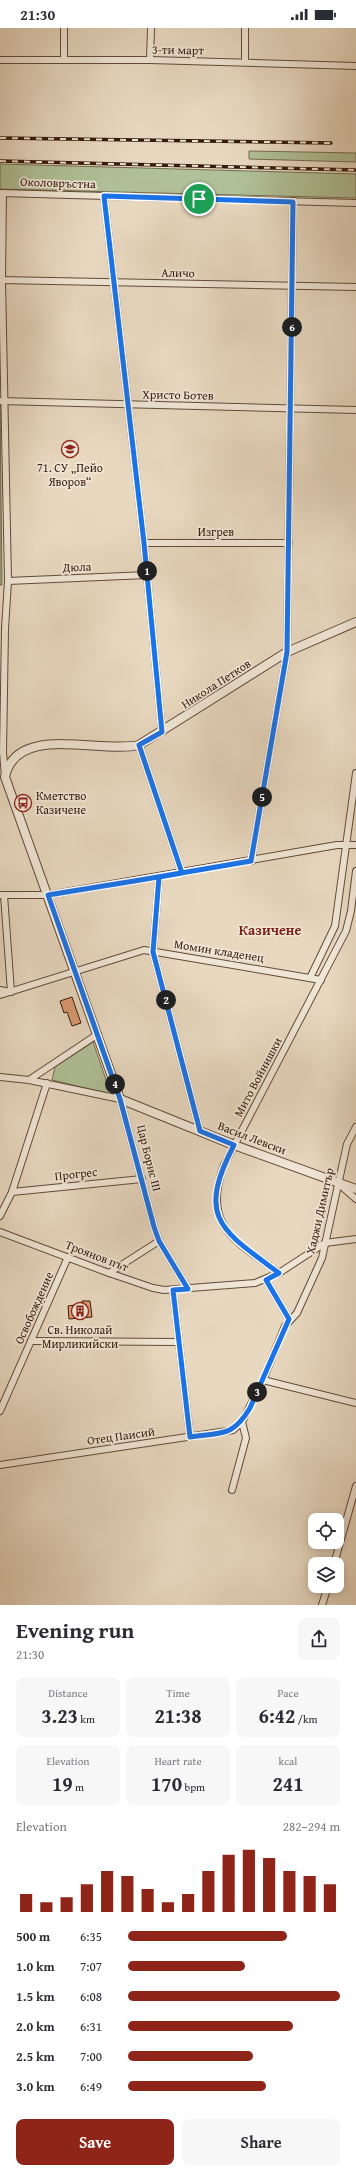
<!DOCTYPE html>
<meta charset="utf-8">
<style>
body{margin:0;font-family:"Gentium Book Plus",serif;background:#f7f7f7;color:#2b2b33;height:100vh;display:flex;flex-direction:column;font-size:15px;white-space:nowrap}
*{box-sizing:border-box;margin:0}
p{font-size:13px;color:#7c7c81}
.icon{flex:none;width:22px;height:22px;fill:none;stroke:currentColor;stroke-width:2;stroke-linecap:round;stroke-linejoin:round}
.map{position:relative;height:1577px;overflow:hidden}
.sheet{display:flex;flex-direction:column;background:#fff;flex:1}
.sheet>*{flex:none}
.fabs{position:absolute;left:308px;top:1485px;display:grid;gap:8px}
.fabs a{display:grid;place-items:center;width:36px;height:36px;border-radius:8px;background:#fff;box-shadow:0 2px 10px #0003;font-size:20px}
.pin{position:absolute;display:grid;place-items:center;width:34px;height:34px;color:#fff;margin:-17px;border:2px solid #fff;border-radius:50%;box-shadow:0 1px 4px #0007}
.km{position:absolute;width:20px;height:20px;margin:-10px;border-radius:50%;background:#222;color:#fff;font-size:11px;line-height:20px;text-align:center}
.round{display:grid;place-items:center;flex:none;width:42px;height:42px;border-radius:8px;background:#f7f7f7}
.headline{display:flex;align-items:center;justify-content:space-between;height:68px;padding:0 16px}
h1{font-size:22px;font-weight:800;line-height:30px}
.figures{display:grid;grid-template-columns:repeat(3,1fr);gap:6px;height:68px;padding:4px 16px}
.figures div{display:grid;align-content:center;border-radius:8px;background:#f7f7f7;text-align:center}
.figures b{font-size:20px;font-weight:800}
.figures small{font-size:11px;font-weight:400}
.figures p{font-size:11px}
.chart{height:112px;padding:8px 16px}
.chart p{display:flex;justify-content:space-between}
.chart svg{width:100%;height:72px;margin-top:4px;stroke:#8f2418;stroke-width:6}
.button{display:flex;gap:8px;margin-top:auto;padding:8px 16px}
.button a{flex:1;height:46px;border-radius:8px;background:#8f2418;color:#fff;font-size:16px;font-weight:800;line-height:46px;text-align:center}
.button a+a{background:#f7f7f7;color:#2b2b33}
ul{padding:0 16px;list-style:none;font-size:13px}
li{display:grid;grid-template-columns:64px 48px 1fr;align-items:center;height:30px}
li i{height:10px;border-radius:5px;background:#8f2418}
.status{display:flex;justify-content:space-between;align-items:center;height:28px;padding:0 20px;background:#fff;direction:ltr}
.status svg{height:11px;fill:currentColor}
.map>svg:first-child{display:block}
.green{fill:#b0c097;stroke:#726d52}
.building{fill:#de9b71;stroke:#351a0c}
.lines{fill:none;stroke-linecap:round;stroke-linejoin:round}
.minor-casing{stroke:#624a39;stroke-width:8}
.tertiary-casing{stroke:#624a39;stroke-width:10}
.minor{stroke:#f0e6d6;stroke-width:6}
.tertiary{stroke:#f0e6d6;stroke-width:8}
.rail-casing{stroke:#351a0c;stroke-width:3.5}
.rail{stroke:#f0e6d6;stroke-width:2;stroke-dasharray:6;stroke-linecap:butt}
.route-casing{stroke:#fff;stroke-width:8}
.route{stroke:#1a73e8;stroke-width:5}
.labels{text-anchor:middle;stroke-width:3.5;stroke-linejoin:round;paint-order:stroke}
.street-label{font-size:12px;fill:#351a0c;stroke:#f0e6d6}
.poi-label{font-size:12px;fill:#351a0c;stroke:#f0e6d6}
.quarter-label{font-size:14px;font-weight:bold;fill:#7a1f14;stroke:#f0e6d6}
</style>
<div class="status"><b>21:30</b><svg viewBox="0 0 49 12"><path d="M0 12V9h3v3zM5 12V6h3v6zM10 12V3h3v9zM15 12V0h3v12zM26 1h20v11H26zM47 4h2v5h-2z"/></svg></div>
<div class="map">
<svg width="356" height="1577" viewBox="0 0 356 1577">
<rect width="100%" height="100%" fill="#e8d8c0"/>
<filter id="stains"><feTurbulence type="fractalNoise" baseFrequency=".005" numOctaves="4"/><feColorMatrix values="0 0 0 0 .2 0 0 0 0 .09 0 0 0 0 .02 0 0 0 .5 -.17"/></filter>
<radialGradient id="worn" r=".72"><stop offset=".6" stop-color="#630" stop-opacity="0"/><stop offset="1" stop-color="#630" stop-opacity=".3"/></radialGradient>
<g class="green">
<polygon points="249,123 356,125 356,134 249,131"/>
<polygon points="0,136 356,146 356,170 0,161"/>
<polygon points="0,376 2,557 0,557"/>
<polygon points="93,1014 111,1066 52,1052 55,1039"/>
</g>
<g class="building">
<polygon points="72,969 81,995 72,998 67,984 64,985 60,973"/>
<polygon points="82,1273 90,1273 92,1289 69,1291 68,1278 82,1276"/>
</g>
<g class="lines">
<g class="minor-casing">
<g id="minor">
<polyline points="64,0 64,32"/>
<polyline points="0,32 150,32 356,38"/>
<polyline points="150,32 151,0"/>
<polyline points="245,34 245,0"/>
<polyline points="0,165 356,175"/>
<polyline points="3,165 2,252 8,553 5,601 3,724 5,749"/>
<polyline points="104,168 144,515 162,704"/>
<polyline points="0,252 356,259"/>
<polyline points="0,373 356,382"/>
<polyline points="144,515 289,515"/>
<polyline points="8,553 147,547"/>
<polyline points="139,717 182,845"/>
<polyline points="251,833 287,624 293,173"/>
<polyline points="159,849 153,924 200,1103"/>
<polyline points="0,867 48,867 337,817 356,817"/>
<polyline points="310,950 335,898 356,745"/>
<polyline points="0,962 11,964 4,867"/>
<polyline points="0,967 144,922 321,952"/>
<polyline points="0,1049 29,1052 120,1071 154,1199 159,1213 188,1261"/>
<polyline points="29,1052 98,1006"/>
<polyline points="339,1156 356,1171"/>
<polyline points="12,1164 142,1151"/>
<polyline points="0,1188 12,1164 47,1055"/>
<polyline points="0,1204 109,1245 153,1260 164,1262 255,1255 279,1245 325,1215 356,1211"/>
<polyline points="109,1245 159,1213"/>
<path d="M279,1245c-43,-32 -78,-47 -55,-108l122,-234 5,-20 5,-40"/>
<polyline points="266,1252 289,1291"/>
<polyline points="173,1262 190,1409"/>
<polyline points="31,1313 178,1314"/>
<polyline points="263,1352 356,1375"/>
<polyline points="0,1383 68,1229"/>
<polyline points="0,1437 227,1403 233,1402 242,1394"/>
<polyline points="232,1462 246,1410 242,1394 263,1352 285,1298 297,1285 322,1230 347,1116 356,1099"/>
<polyline points="334,1536 356,1458"/>
<polyline points="322,1577 328,1558"/>
</g>
</g>
<g class="tertiary-casing">
<path id="tertiary" d="M356,594l-69,30 -148,93c-39,9 -123,-22 -134,32l115,322 114,46 122,44"/>
</g>
<use href="#minor" class="minor"/>
<use href="#tertiary" class="tertiary"/>
<g class="rail-casing">
<g id="rail">
<polyline points="0,110 331,115"/>
<polyline points="0,133 356,142"/>
</g>
</g>
<use href="#rail" class="rail"/>
</g>
<g class="lines">
<g class="route-casing">
<path id="route" d="M199,171l-95,-3 40,347 18,189 -23,13 43,128 -23,4 -6,75 47,179 34,14c-38,73 -13,85 45,128l-13,7 23,39 -39,89c-18,30 -29,24 -60,29l-17,-147 15,-1 -29,-48 -5,-14 -34,-128 -72,-204c68,-11 135,-22 203,-34l36,-209 6,-450 -94,-3"/>
</g>
<use href="#route" class="route"/>
</g>
<defs>
<g id="school-ring" transform="scale(0.9)"><circle r="9.5" fill="#f0e6d6" stroke="#8f2418" stroke-width="1.5"/><path d="M0-5L7-2L0 1L-7-2ZM-4 1L0 2.5L4 1V4Q0 6-4 4Z" fill="#8f2418"/></g>
<g id="bus-ring" transform="scale(0.9)"><circle r="9.5" fill="#f0e6d6" stroke="#8f2418" stroke-width="1.5"/><path d="M-5-6H5V4H4V6H2V4H-2V6H-4V4H-5ZM-3.5-4V0h7V-4ZM-3.5 1.2v1.5H-2V1.2ZM2 1.2v1.5H3.5V1.2Z" fill="#8f2418"/></g>
<g id="building-ring" transform="scale(0.9)"><circle r="9.5" fill="#f0e6d6" stroke="#8f2418" stroke-width="1.5"/><path d="M-4-6H4V6H1V3H-1V6H-4ZM-2.5-4.3h1.7v1.8h-1.7ZM.8-4.3h1.7v1.8H.8ZM-2.5-1h1.7V.8h-1.7ZM.8-1h1.7V.8H.8Z" fill="#8f2418"/></g>
</defs>
<g fill-rule="evenodd">
<use href="#school-ring" x="70" y="421"/>
<use href="#bus-ring" x="23" y="775"/>
<use href="#building-ring" x="80" y="1283"/>
</g>
<g class="labels">
<g class="street-label">
<text transform="translate(178 22) rotate(1)" y="4">3-ти март</text>
<text transform="translate(58 155) rotate(2)" y="4">Околовръстна</text>
<text transform="translate(178 245) rotate(1)" y="4">Аличо</text>
<text transform="translate(178 367) rotate(1)" y="4">Христо Ботев</text>
<text x="216" y="508">Изгрев</text>
<text transform="translate(77 539) rotate(-2)" y="4">Дюла</text>
<text transform="translate(216 656) rotate(-33)" y="4">Никола Петков</text>
<text transform="translate(219 923) rotate(9)" y="4">Момин кладенец</text>
<text transform="translate(258 1049) rotate(-62)" y="4">Мито Войнишки</text>
<text transform="translate(252 1110) rotate(21)" y="4">Васил Левски</text>
<text transform="translate(149 1130) rotate(76)" y="4">Цар Борис III</text>
<text transform="translate(76 1146) rotate(-6)" y="4">Прогрес</text>
<text transform="translate(320 1183) rotate(-77)" y="4">Хаджи Димитър</text>
<text transform="translate(97 1228) rotate(21)" y="4">Троянов път</text>
<text transform="translate(34 1280) rotate(-66)" y="4">Освобождение</text>
<text transform="translate(121 1408) rotate(-8)" y="4">Отец Паисий</text>
</g>
<g class="poi-label">
<text x="70" y="444">71. СУ „Пейо<tspan x="70" dy="14">Яворов“</tspan></text>
<text x="36" y="772" text-anchor="start">Кметство<tspan x="36" dy="14">Казичене</tspan></text>
<text x="80" y="1306">Св. Николай<tspan x="80" dy="14">Мирликийски</tspan></text>
</g>
<g class="quarter-label">
<text x="270" y="907">Казичене</text>
</g>
</g>
<rect width="100%" height="100%" filter="url(#stains)"/>
<rect width="100%" height="100%" fill="url(#worn)"/>
</svg>
<div class="fabs">
<a><svg class="icon" aria-label="locate" viewBox="0 0 24 24"><circle cx="12" cy="12" r="6"/><path d="M12 2v4M12 18v4M2 12h4M18 12h4"/></svg></a>
<a><svg class="icon" aria-label="layers" viewBox="0 0 24 24"><path d="M12 4l9 5-9 5-9-5zM3 14l9 5 9-5"/></svg></a>
</div>
<div class="pin" style="left:199px;top:171px;background:#1e9e55"><svg class="icon" aria-label="arrive" viewBox="0 0 24 24"><path d="M6 21V4h12l-3 4 3 4H6"/></svg></div>
<b class="km" style="left:147px;top:543px">1</b>
<b class="km" style="left:166px;top:972px">2</b>
<b class="km" style="left:257px;top:1364px">3</b>
<b class="km" style="left:115px;top:1056px">4</b>
<b class="km" style="left:262px;top:769px">5</b>
<b class="km" style="left:292px;top:299px">6</b>
</div>
<section class="sheet">
<div class="headline"><div><h1>Evening run</h1><p>21:30</p></div><a class="round"><svg class="icon" aria-label="share" viewBox="0 0 24 24"><path d="M12 15V3M7 8l5-5 5 5M5 13v7h14v-7"/></svg></a></div>
<div class="figures">
<div><p>Distance</p><b>3.23<small> km</small></b></div>
<div><p>Time</p><b>21:38</b></div>
<div><p>Pace</p><b>6:42<small> /km</small></b></div>
</div>
<div class="figures">
<div><p>Elevation</p><b>19<small> m</small></b></div>
<div><p>Heart rate</p><b>170<small> bpm</small></b></div>
<div><p>kcal</p><b>241</b></div>
</div>
<div class="chart"><p><span>Elevation</span>282–294 m</p>
<svg viewBox="0 0 160 44" preserveAspectRatio="none"><path d="M5 44V33M15 44V38M25 44V35M35 44V27M45 44V19M55 44V22M65 44V30M75 44V38M85 44V33M95 44V19M105 44V9M115 44V6M125 44V11M135 44V19M145 44V22M155 44V27"/></svg>
</div>
<ul>
<li><b>500 m</b>6:35<i style="width:75%"></i></li>
<li><b>1.0 km</b>7:07<i style="width:55%"></i></li>
<li><b>1.5 km</b>6:08<i style="width:100%"></i></li>
<li><b>2.0 km</b>6:31<i style="width:78%"></i></li>
<li><b>2.5 km</b>7:00<i style="width:59%"></i></li>
<li><b>3.0 km</b>6:49<i style="width:65%"></i></li>
</ul>
<div class="button"><a>Save</a><a>Share</a></div>
</section>
